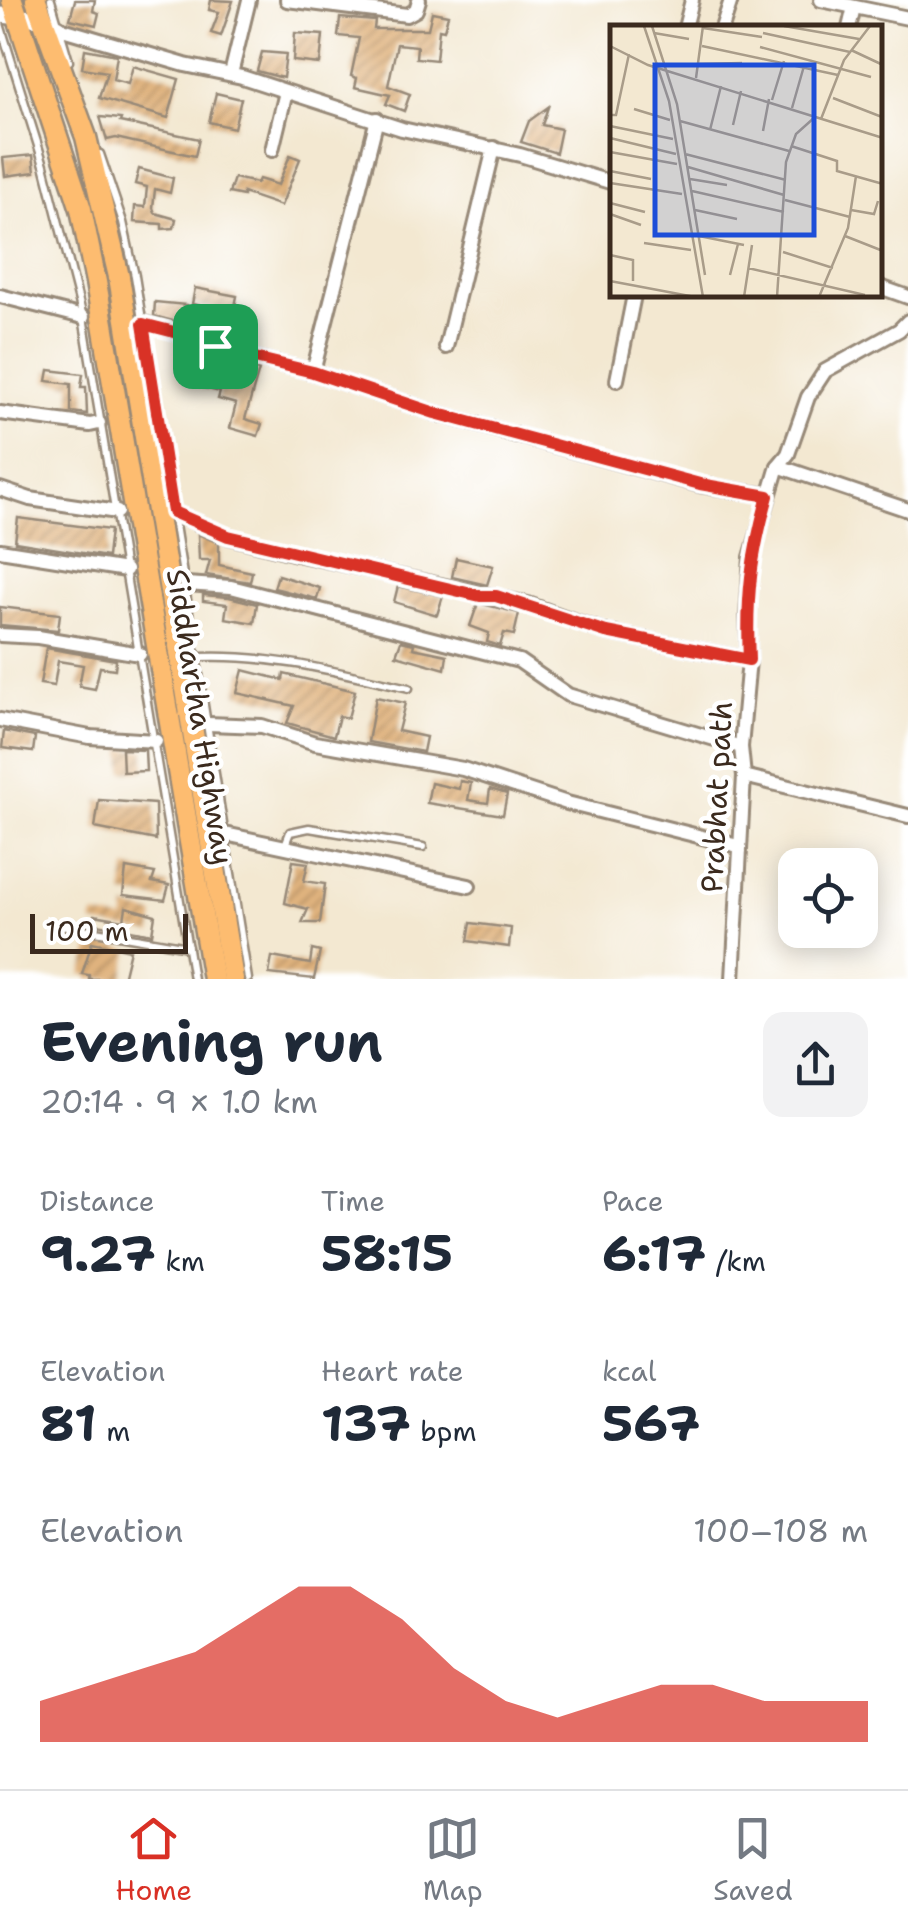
<!DOCTYPE html>
<meta charset="utf-8">
<style>
body{margin:0;font-family:"Shantell Sans",sans-serif;background:#f2f2f3;color:#1f2937;height:100vh;display:flex;flex-direction:column;font-size:38px;white-space:nowrap}
*{box-sizing:border-box;margin:0}
p{font-size:32px;color:#747a83}
.icon{flex:none;width:55px;height:55px;fill:none;stroke:currentColor;stroke-width:2;stroke-linecap:round;stroke-linejoin:round}
.map{position:relative;height:979px;overflow:hidden}
.drawer{display:flex;flex-direction:column;background:#fff;flex:1}
.drawer>*{flex:none}
.buttons{position:absolute;left:778px;top:848px;display:grid;gap:20px}
.buttons a{display:grid;place-items:center;width:100px;height:100px;border-radius:20px;background:#fff;box-shadow:0 5px 25px #0003;font-size:50px}
.scale{position:absolute;left:30px;bottom:25px;width:158px;box-sizing:border-box;padding-left:10px;border:5px solid #3b2a1e;border-top:0;font-size:28px;line-height:35px;white-space:nowrap;color:#3b2a1e;-webkit-text-stroke:8px #fff;paint-order:stroke}
.pin{position:absolute;display:grid;place-items:center;width:85px;height:85px;color:#fff;margin:-42px;border-radius:20px;box-shadow:0 5px 15px #0006}
.round{display:grid;place-items:center;flex:none;width:105px;height:105px;border-radius:20px;background:#f2f2f3}
.head{display:flex;align-items:center;justify-content:space-between;height:170px;padding:0 40px}
h1{font-size:55px;font-weight:700;line-height:75px}
.stats{display:grid;grid-template-columns:repeat(3,1fr);gap:15px;height:170px;padding:10px 40px}
.stats div{display:grid;align-content:center}
.stats b{font-size:50px;font-weight:700}
.stats small{font-size:28px;font-weight:400}
.stats p{font-size:28px}
.chart{height:280px;padding:20px 40px}
.chart p{display:flex;justify-content:space-between}
.chart svg{width:100%;height:180px;margin-top:10px;fill:#d93025;opacity:.7}
.tabs{display:flex;justify-content:space-around;align-items:center;height:140px;border-top:2px solid #e0e1e3;background:#fff;font-size:28px;color:#747a83}
.tabs a{display:grid;justify-items:center;gap:5px}
.tabs .active{color:#d93025}
.map>svg:first-child{display:block}
.building{fill:url(#building-hatch)}
.lines{fill:none;stroke-linecap:round;stroke-linejoin:round}
.service-casing{stroke:#978978;stroke-width:11}
.minor-casing{stroke:#978978;stroke-width:18}
.tertiary-casing{stroke:#978978;stroke-width:20}
.trunk-casing{stroke:#978978;stroke-width:25}
.service{stroke:#fff;stroke-width:6}
.minor{stroke:#fff;stroke-width:12}
.tertiary{stroke:#fff;stroke-width:15}
.trunk{stroke:#fdbc6f;stroke-width:20}
.route-casing{stroke:#fff;stroke-width:20}
.route{stroke:#d93025;stroke-width:12}
.labels{text-anchor:middle;stroke-width:9;stroke-linejoin:round;paint-order:stroke}
.street-label{font-size:30px;fill:#3b2a1e;stroke:#fff}
.inset-road{fill:none;stroke:#a99c89;stroke-width:2.5}
.view{fill:#1d4ed8;fill-opacity:0.15;stroke:#1d4ed8;stroke-width:5}
.inset-edge{fill:none;stroke:#3b2a1e;stroke-width:5}
</style>
<div class="map">
<svg width="908" height="979" viewBox="0 0 908 979">
<defs>
<pattern id="building-hatch" width="6" height="6" patternUnits="userSpaceOnUse" patternTransform="scale(2.5)"><rect width="6" height="6" fill="#e0b37e"/><path d="M-1 1l2-2M0 6l6-6M5 7l2-2" fill="none" stroke="#b79267"/></pattern>
</defs>
<rect width="100%" height="100%" fill="#fff"/>
<filter id="ink" filterUnits="userSpaceOnUse"><feTurbulence type="fractalNoise" baseFrequency=".01" numOctaves="2"/><feDisplacementMap in="SourceGraphic" scale="20" xChannelSelector="R" yChannelSelector="G"/><feConvolveMatrix kernelMatrix="1 2 1 2 8 2 1 2 1" color-interpolation-filters="sRGB"/></filter>
<filter id="wash" filterUnits="userSpaceOnUse"><feTurbulence type="fractalNoise" baseFrequency=".0048" numOctaves="4" result="noise"/><feDisplacementMap in="SourceGraphic" scale="40" xChannelSelector="R" yChannelSelector="G"/><feGaussianBlur stdDeviation="2.25" result="paint"/><feColorMatrix in="noise" values="0 0 0 0 0 0 0 0 0 0 0 0 0 0 0 0 0 1.4 0 .05"/><feComposite in="paint" operator="in"/></filter>
<g filter="url(#wash)">
<rect width="100%" height="100%" fill="#f3e8d1"/>
<g id="blocks">
<g class="building">
<polygon points="75,0 95,0 93,11 99,13 96,25 70,19"/>
<polygon points="211,0 233,1 221,36 211,33 219,12 209,10"/>
<polygon points="432,12 448,15 444,30 439,29 436,60 416,58 417,46 397,44 388,86 410,94 404,111 386,104 390,95 355,87 357,78 351,76 359,38 338,36 340,18 375,21 374,29 428,29"/>
<polygon points="295,33 323,35 320,64 293,61"/>
<polygon points="85,49 117,55 113,80 128,84 133,66 179,79 168,118 99,98 107,72 82,68"/>
<polygon points="262,52 286,54 283,78 257,71"/>
<polygon points="216,93 241,99 234,128 209,122"/>
<polygon points="548,107 542,125 561,129 556,153 521,142 529,121"/>
<polygon points="100,117 121,119 120,122 199,139 195,156 116,138 107,140"/>
<polygon points="33,155 35,172 5,176 3,158"/>
<polygon points="290,155 300,159 281,206 243,193 243,196 229,193 234,178 257,183 259,179 278,185"/>
<polygon points="139,169 173,178 170,193 155,189 153,208 155,213 176,219 174,228 162,229 162,224 134,222 135,206 145,207 147,187 135,184"/>
<polygon points="195,288 237,296 234,312 192,304"/>
<polygon points="155,302 187,305 184,324 154,316"/>
<polygon points="184,361 226,369 228,362 259,370 245,419 262,424 258,436 230,428 236,404 218,399 220,392 200,387 204,372 183,370"/>
<polygon points="49,370 83,374 81,387 86,387 87,414 71,412 71,384 47,381"/>
<polygon points="18,518 110,530 107,557 15,542"/>
<polygon points="198,534 219,543 219,565 252,572 250,582 206,575 210,560 199,560"/>
<polygon points="456,558 493,566 487,585 452,577"/>
<polygon points="278,575 320,588 317,599 274,588"/>
<polygon points="398,586 443,596 437,615 394,602"/>
<polygon points="203,595 229,597 257,604 254,623 225,618 227,604 203,601"/>
<polygon points="478,603 519,613 514,635 504,633 500,646 487,642 489,633 470,626"/>
<polygon points="0,607 60,614 58,630 0,625"/>
<polygon points="401,641 414,644 413,648 447,655 445,669 396,655"/>
<polygon points="46,648 116,660 115,669 100,667 95,689 79,686 83,665 58,661 54,686 40,684"/>
<polygon points="243,670 283,680 284,674 355,691 348,718 339,716 334,736 287,723 294,706 237,693"/>
<polygon points="376,697 405,703 398,731 426,737 423,752 368,742"/>
<polygon points="4,731 35,737 33,752 2,748"/>
<polygon points="122,749 145,750 146,771 123,772"/>
<polygon points="460,781 471,783 468,800 488,803 490,789 507,794 503,815 427,803 431,783 459,789"/>
<polygon points="99,800 155,804 156,840 95,828"/>
<polygon points="293,861 308,863 304,881 325,884 320,923 302,923 308,909 285,903"/>
<polygon points="126,868 155,873 152,882 169,885 165,900 123,895"/>
<polygon points="126,907 155,915 152,934 92,923 94,915 124,920"/>
<polygon points="471,923 511,928 509,947 468,941"/>
<polygon points="92,942 130,950 123,979 89,979 89,975 82,974"/>
<polygon points="312,950 320,952 314,979 269,974 272,957 310,964"/>
</g>
</g>
</g>
<g filter="url(#ink)">
<use href="#blocks" fill-opacity="0" stroke="#978978" stroke-width="2.5"/>
<g class="lines">
<g class="service-casing">
<g id="service">
<polyline points="51,0 69,61"/>
<polyline points="0,24 44,165 83,317 193,979"/>
<polyline points="100,154 123,222 135,276 248,979"/>
<path d="M199,657c72,-3 139,15 210,31"/>
<polyline points="285,845 290,832 309,828 423,847"/>
<polyline points="49,923 188,947"/>
</g>
</g>
<g class="minor-casing">
<g id="minor">
<polyline points="287,0 407,15 416,10 419,0"/>
<polyline points="821,0 908,18"/>
<polyline points="59,28 185,65 242,77 402,129 520,155 613,183"/>
<polyline points="685,28 692,0"/>
<polyline points="722,28 731,0"/>
<polyline points="849,28 854,7"/>
<polyline points="231,74 249,0"/>
<polyline points="272,150 286,92"/>
<polyline points="880,287 908,297"/>
<polyline points="0,296 83,317"/>
<polyline points="143,323 190,336 226,351 313,372 435,413 700,485 767,495"/>
<polyline points="446,347 494,148"/>
<polyline points="313,372 377,119"/>
<polyline points="617,380 634,295"/>
<polyline points="0,413 90,425 99,423"/>
<polyline points="778,466 908,510"/>
<polyline points="0,489 30,499 117,512"/>
<polyline points="173,512 229,537 297,554 528,604 606,632 749,660"/>
<polyline points="0,550 126,570"/>
<polyline points="186,584 231,587 519,661 568,695 741,747"/>
<polyline points="0,635 38,637 140,654"/>
<polyline points="0,720 90,737 156,741"/>
<polyline points="208,724 262,726 315,743 463,769 567,803 738,846"/>
<polyline points="744,776 908,816"/>
<polyline points="225,834 469,886"/>
<polyline points="733,979 744,776 741,747 749,660 747,616 751,557 778,466 788,454 808,397 825,371 899,330 908,321"/>
</g>
</g>
<g class="tertiary-casing">
<polyline id="tertiary" points="0,15 42,19 59,28"/>
</g>
<g class="trunk-casing">
<g id="trunk">
<polyline points="12,0 81,209 96,282 213,979"/>
<polyline points="36,0 86,137 119,277 233,979"/>
</g>
</g>
<use href="#service" class="service"/>
<use href="#minor" class="minor"/>
<use href="#tertiary" class="tertiary"/>
<use href="#trunk" class="trunk"/>
</g>
</g>
<g class="lines" filter="url(#ink)">
<g class="route-casing">
<path id="route" d="M143,324l47,12 36,15 87,21 122,41 265,71 68,12c-17,61 -22,100 -19,164l-143,-28 -110,-36h-16l-252,-60 -55,-24z"/>
</g>
<use href="#route" class="route"/>
</g>
<g class="labels">
<g class="street-label">
<text transform="translate(200 717) rotate(81)" y="10">Siddhartha Highway</text>
<text transform="translate(717 797) rotate(-87)" y="10">Prabhat path</text>
</g>
</g>
<g transform="translate(610 25)">
<rect width="272" height="272" fill="#f3e8d1"/>
<path class="inset-road" d="M34,1l25,75 34,196M42,1l25,78 28,171M174,1l75,13M93,3l59,9M44,8l35,6M153,8l87,19M0,21l38,19 235,73M92,21l136,29M150,22l111,30M241,25l32,15M89,39l43,-1M86,53l7,-52M223,73l49,19M162,75l12,-39M182,83l12,-42M24,84l36,11M0,90h6l13,-61M211,94l23,-59 26,-34M70,96l109,30M123,100l8,-34M0,101l63,13M100,105l11,-44M153,106l6,-32M0,113l66,16M181,121l46,15v10l46,13M0,127l67,12M75,129l101,26M78,142l96,28M0,146l41,8M80,154l37,6M0,158l72,11M82,166l92,21M175,175l65,17M0,178l35,9M85,185l42,9M241,185l23,4 4,-13M0,189l31,11M89,211l45,9M235,211l38,15M34,218l47,7M173,227l50,16M0,230l23,5v21M138,243l117,27M120,250l8,-31M0,256l85,16M134,272l8,-52M167,272l9,-135 10,-28 19,-17M209,272l29,-69 8,-52"/>
<path class="view" d="M45,40h159v170h-159z"/>
<rect width="272" height="272" class="inset-edge"/>
</g>
</svg>
<div class="buttons">
<a><svg class="icon" aria-label="locate" viewBox="0 0 24 24"><circle cx="12" cy="12" r="6"/><path d="M12 2v4M12 18v4M2 12h4M18 12h4"/></svg></a>
</div>
<div class="scale">100 m</div>
<div class="pin" style="left:215px;top:346px;background:#1e9e55"><svg class="icon" aria-label="arrive" viewBox="0 0 24 24"><path d="M6 21V4h12l-3 4 3 4H6"/></svg></div>
</div>
<section class="drawer">
<div class="head"><div><h1>Evening run</h1><p>20:14 · 9 × 1.0 km</p></div><a class="round"><svg class="icon" aria-label="share" viewBox="0 0 24 24"><path d="M12 15V3M7 8l5-5 5 5M5 13v7h14v-7"/></svg></a></div>
<div class="stats">
<div><p>Distance</p><b>9.27<small> km</small></b></div>
<div><p>Time</p><b>58:15</b></div>
<div><p>Pace</p><b>6:17<small> /km</small></b></div>
</div>
<div class="stats">
<div><p>Elevation</p><b>81<small> m</small></b></div>
<div><p>Heart rate</p><b>137<small> bpm</small></b></div>
<div><p>kcal</p><b>567</b></div>
</div>
<div class="chart"><p><span>Elevation</span>100–108 m</p>
<svg viewBox="0 0 160 44" preserveAspectRatio="none"><path d="M0 44V34L10 30L20 26L30 22L40 14L50 6L60 6L70 14L80 26L90 34L100 38L110 34L120 30L130 30L140 34L150 34L160 34V44z"/></svg>
</div>
</section>
<nav class="tabs">
<a class="active"><svg class="icon" aria-label="home" viewBox="0 0 24 24"><path d="M3 11l9-7 9 7M6 9v11h12V9"/></svg>Home</a>
<a><svg class="icon" aria-label="map" viewBox="0 0 24 24"><path d="M3 6l6-2 6 2 6-2v14l-6 2-6-2-6 2zM9 4v14M15 6v14"/></svg>Map</a>
<a><svg class="icon" aria-label="saved" viewBox="0 0 24 24"><path d="M7 4h10v16l-5-4-5 4z"/></svg>Saved</a>
</nav>
